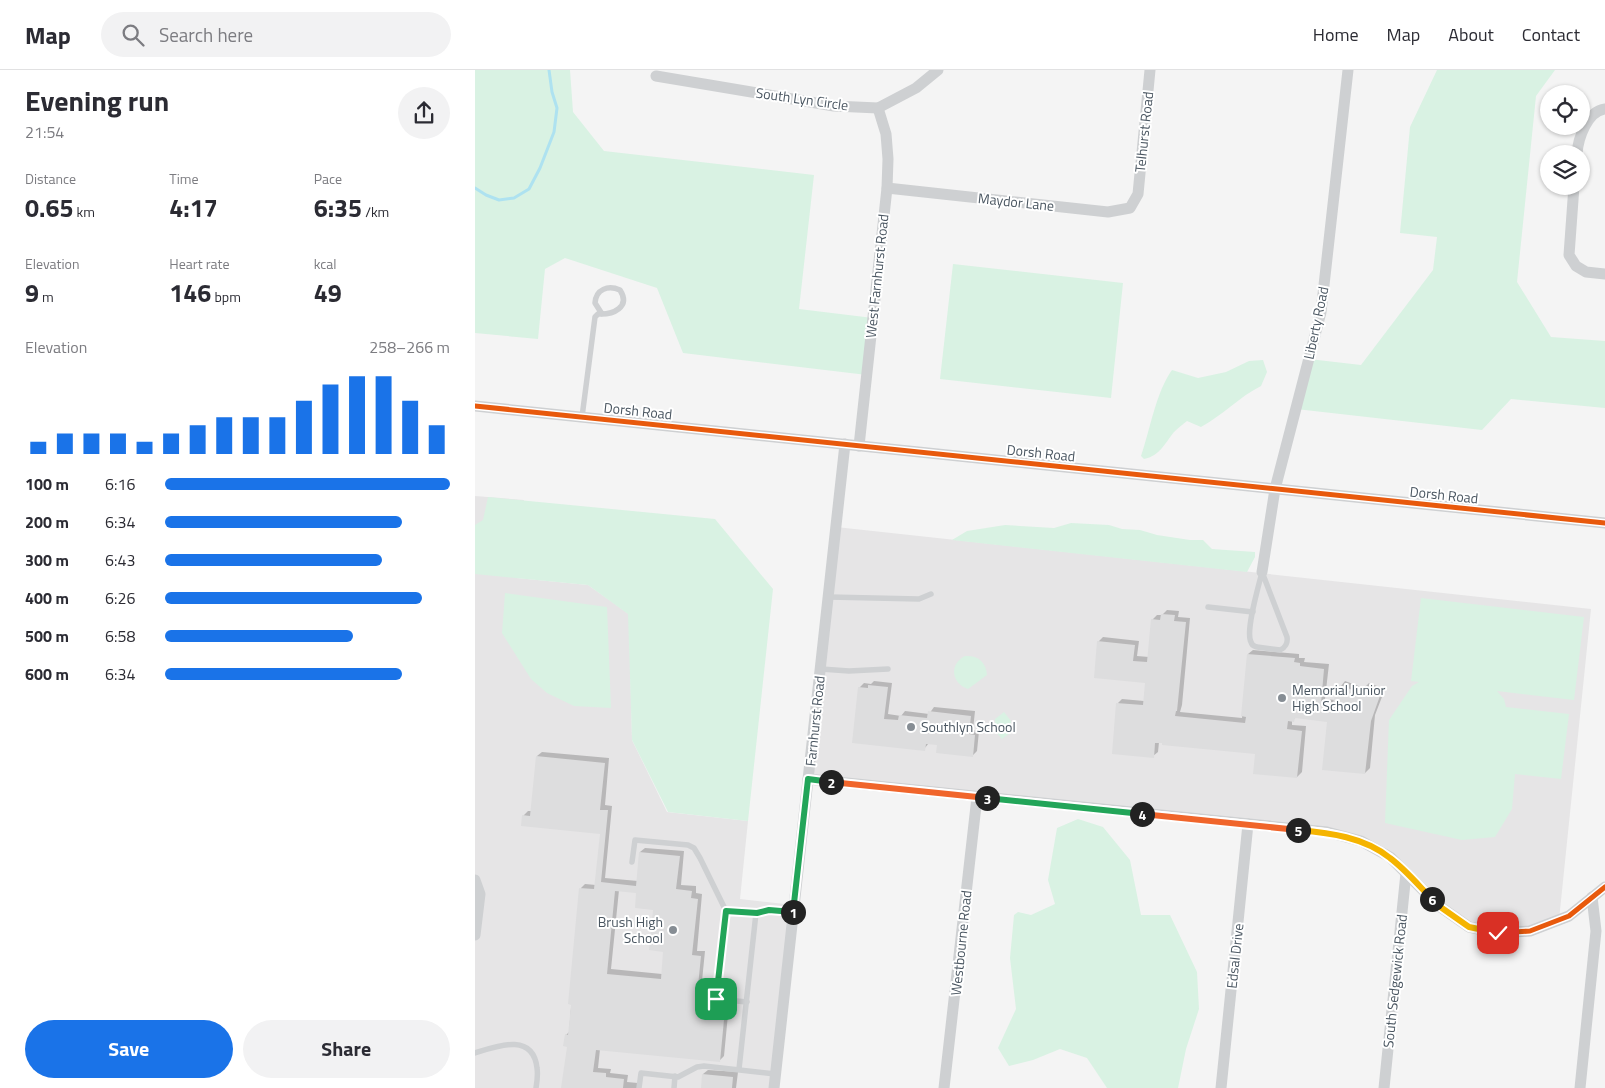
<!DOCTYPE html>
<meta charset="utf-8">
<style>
body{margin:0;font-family:"Titillium Web",sans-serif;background:#f2f2f3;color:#2b2b33;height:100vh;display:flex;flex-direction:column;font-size:19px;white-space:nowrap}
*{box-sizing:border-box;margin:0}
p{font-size:16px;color:#7c7c81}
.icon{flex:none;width:28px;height:28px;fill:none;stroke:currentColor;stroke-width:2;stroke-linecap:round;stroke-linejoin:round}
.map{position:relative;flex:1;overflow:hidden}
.drawer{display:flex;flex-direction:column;background:#fff;width:475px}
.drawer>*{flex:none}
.fabs{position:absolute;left:1065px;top:15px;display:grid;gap:10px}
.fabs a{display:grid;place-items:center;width:50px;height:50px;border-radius:50%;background:#fff;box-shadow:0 1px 4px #0004;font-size:25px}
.pin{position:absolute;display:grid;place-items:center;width:42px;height:42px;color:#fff;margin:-21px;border-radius:10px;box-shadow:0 2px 8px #0006}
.km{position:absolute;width:25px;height:25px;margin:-12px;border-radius:50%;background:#222;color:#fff;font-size:14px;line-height:25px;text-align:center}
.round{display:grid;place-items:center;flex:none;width:52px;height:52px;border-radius:26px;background:#f2f2f3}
.summary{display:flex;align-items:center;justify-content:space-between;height:85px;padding:0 25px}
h1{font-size:28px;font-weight:700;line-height:38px}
.stats{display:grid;grid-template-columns:repeat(3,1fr);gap:8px;height:85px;padding:5px 25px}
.stats div{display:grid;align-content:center}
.stats b{font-size:25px;font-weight:700}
.stats small{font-size:14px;font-weight:400}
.stats p{font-size:14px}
.chart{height:140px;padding:10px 25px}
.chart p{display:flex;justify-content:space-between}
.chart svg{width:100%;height:90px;margin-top:5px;stroke:#1a73e8;stroke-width:6}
.action{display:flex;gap:10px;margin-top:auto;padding:10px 25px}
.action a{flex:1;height:58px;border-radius:30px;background:#1a73e8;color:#fff;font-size:20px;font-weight:700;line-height:58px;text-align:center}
.action a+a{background:#f2f2f3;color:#2b2b33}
ul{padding:0 25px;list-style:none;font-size:16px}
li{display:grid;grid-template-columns:80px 60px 1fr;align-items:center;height:38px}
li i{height:12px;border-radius:6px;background:#1a73e8}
header{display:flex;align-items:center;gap:30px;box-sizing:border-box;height:70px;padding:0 25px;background:#fff;border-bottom:1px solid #e1e1e2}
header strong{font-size:24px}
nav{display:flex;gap:28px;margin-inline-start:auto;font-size:18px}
.search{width:350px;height:45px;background:#f2f2f3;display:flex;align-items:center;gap:12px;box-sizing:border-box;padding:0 18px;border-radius:28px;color:#7c7c81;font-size:19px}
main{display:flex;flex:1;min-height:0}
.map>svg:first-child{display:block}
.education{fill:#e6e5e6}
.green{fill:#d9f2e3}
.shadow{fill:#0003;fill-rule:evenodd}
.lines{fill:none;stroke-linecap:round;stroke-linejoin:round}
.stream{stroke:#aee2f0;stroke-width:3}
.building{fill:#ddddde;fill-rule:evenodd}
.lane{stroke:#ced0d2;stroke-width:5.5}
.street{stroke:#ced0d2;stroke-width:11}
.cycleway-casing{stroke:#fff;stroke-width:8}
.cycleway{stroke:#e8590c;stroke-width:5}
.split-1-casing{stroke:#fff;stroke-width:10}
.split-2-casing{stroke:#fff;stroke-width:10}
.split-3-casing{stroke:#fff;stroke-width:10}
.split-4-casing{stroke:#fff;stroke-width:10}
.split-5-casing{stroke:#fff;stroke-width:10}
.split-6-casing{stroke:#fff;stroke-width:10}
.split-7-casing{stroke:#fff;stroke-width:10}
.split-1{stroke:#22a559;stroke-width:6}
.split-2{stroke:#22a559;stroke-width:6}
.split-3{stroke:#f0652b;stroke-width:6}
.split-4{stroke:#22a559;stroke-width:6}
.split-5{stroke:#f0652b;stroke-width:6}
.split-6{stroke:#f5b400;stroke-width:6}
.split-7{stroke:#f5b400;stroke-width:6}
.poi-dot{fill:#868d94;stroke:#fff;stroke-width:2}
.labels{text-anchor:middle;stroke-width:4;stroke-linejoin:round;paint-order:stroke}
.street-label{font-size:14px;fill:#4a5661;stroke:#fff}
.poi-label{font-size:14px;fill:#4a5661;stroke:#fff;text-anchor:start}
</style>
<header>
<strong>Map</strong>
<div class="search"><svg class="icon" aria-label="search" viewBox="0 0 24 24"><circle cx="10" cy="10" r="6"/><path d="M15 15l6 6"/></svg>Search here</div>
<nav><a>Home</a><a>Map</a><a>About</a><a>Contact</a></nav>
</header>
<main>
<section class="drawer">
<div class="summary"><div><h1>Evening run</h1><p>21:54</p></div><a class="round"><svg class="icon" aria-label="share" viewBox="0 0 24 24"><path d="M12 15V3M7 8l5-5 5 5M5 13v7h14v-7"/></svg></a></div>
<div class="stats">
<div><p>Distance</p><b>0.65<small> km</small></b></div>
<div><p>Time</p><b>4:17</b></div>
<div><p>Pace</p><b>6:35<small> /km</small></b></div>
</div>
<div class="stats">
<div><p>Elevation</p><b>9<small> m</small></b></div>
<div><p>Heart rate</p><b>146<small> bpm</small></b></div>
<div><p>kcal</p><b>49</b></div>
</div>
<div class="chart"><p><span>Elevation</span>258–266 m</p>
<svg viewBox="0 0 160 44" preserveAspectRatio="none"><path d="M5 44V38M15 44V34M25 44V34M35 44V34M45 44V38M55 44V34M65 44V30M75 44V26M85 44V26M95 44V26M105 44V18M115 44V10M125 44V6M135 44V6M145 44V18M155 44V30"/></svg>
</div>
<ul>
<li><b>100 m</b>6:16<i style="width:100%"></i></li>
<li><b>200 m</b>6:34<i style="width:83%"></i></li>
<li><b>300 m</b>6:43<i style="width:76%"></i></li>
<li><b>400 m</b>6:26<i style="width:90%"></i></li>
<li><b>500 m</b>6:58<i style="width:66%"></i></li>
<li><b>600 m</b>6:34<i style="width:83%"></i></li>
</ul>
<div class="action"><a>Save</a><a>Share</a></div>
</section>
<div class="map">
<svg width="1130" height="1018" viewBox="0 0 1130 1018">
<rect width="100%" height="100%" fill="#f4f4f4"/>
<g class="education">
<polygon points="0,426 49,430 42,508 113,515 154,544 157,670 192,742 273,751 265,829 319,835 299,1018 0,1018"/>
<polygon points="361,457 1116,539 1084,850 1055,861 994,857 931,803 886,771 333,709"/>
</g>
<g class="green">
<polygon points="0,0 95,0 98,42 129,81 339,105 324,239 398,248 392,305 208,283 182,218 90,188 70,199 63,269 0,263"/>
<polygon points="962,0 1080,0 1061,26 1042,212 1076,267 1130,271 1130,338 1036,329 1007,360 821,339 834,289 886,295 958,200 962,167 925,163 935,57"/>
<polygon points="478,194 648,213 636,328 465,309"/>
<path d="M788,290l4,12 -6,14c-22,11 -38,29 -60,41l-14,-6c-4,3 -9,7 -13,11 -9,11 -14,24 -30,27l-3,-3c9,-26 15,-64 31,-86l26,8 28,-6 23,-11z"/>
<polygon points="13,427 240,449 298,519 273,751 193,742 157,670 153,544 113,515 0,504 0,455 8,450"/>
<polygon points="596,453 634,455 647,459 665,460 682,465 715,470 728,470 737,479 780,482 780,487 772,502 477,470 492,461 530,455 579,458"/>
<polygon points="30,523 132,537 136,638 99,636 72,623 56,609 27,563"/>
<polygon points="946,528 1109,547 1099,630 1022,621 1029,629 1031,637 1094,644 1086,709 1040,704 1037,739 1020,767 987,770 910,753 914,650 937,616 944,612 936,611"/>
<path d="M490,586c13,-1 21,6 22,19l-19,14c-17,-6 -19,-25 -3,-33z"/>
<polygon points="529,642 536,651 535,663 527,669 520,661 520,649"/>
<polygon points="603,749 628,757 655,790 666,845 695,845 722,902 724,939 711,979 703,1018 632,1018 612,988 585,979 558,990 534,996 523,978 541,939 535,888 539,845 543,842 556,845 580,834 573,810 582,758"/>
</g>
<g class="shadow">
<polygon points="692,540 704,541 703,547 715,548 707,635 705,642 767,648 773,584 778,580 824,584 824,588 830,588 829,592 854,594 850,629 860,630 866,616 870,611 889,618 894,613 910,619 900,645 895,698 890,703 853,651 822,647 817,650 817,655 831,656 827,702 822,707 781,683 684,672 683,682 678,686 643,633 647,629 669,631 671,612 623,572 628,567 664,571 662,586 674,587 677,550 682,545 687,545"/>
<polygon points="399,611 417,613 413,644 426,646 430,641 454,644 459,637 500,641 498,660 504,661 502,681 497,686 463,674 454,673 449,679 378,672 384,618 389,613 396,614"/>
<path d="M67,682l67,6 -4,47 7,1 -7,72 33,3 2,-29 5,-4 39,3 -3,34 15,1v7l6,1 -5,57h8l-5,50 29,3 -5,52 -5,5 -119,-12 -2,19 13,1 -1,4 18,2 -1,7 11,1v5h-75l5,-42 -2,-11 3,-3 12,-144 4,-4 11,1 5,-53 -78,-16 5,-5h4l5,-55zM144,820l19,2 16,16 11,43 -3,23 -51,-5z"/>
<polygon points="233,1000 263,1002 261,1018 227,1018 228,1004"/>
</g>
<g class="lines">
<polyline class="stream" points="0,118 11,125 24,130 39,128 54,119 65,98 79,62 82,38 77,22 74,0"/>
</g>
<g class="building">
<polygon points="686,544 700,545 699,551 711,552 702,641 701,641 700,646 770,653 771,647 766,646 772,584 820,588 819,592 825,593 825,596 849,599 846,634 857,635 864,615 886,623 888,617 906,623 896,651 890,704 847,700 852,652 820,648 819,652 813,651 812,659 827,661 822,708 778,704 780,684 687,675 687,673 680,673 679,688 637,684 641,633 668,635 670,613 619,608 622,571 660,575 658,591 672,592 676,549 685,550"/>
<polygon points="393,615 413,617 409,649 423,650 424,645 452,648 453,641 496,646 494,664 500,665 498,687 461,683 462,675 451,674 450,681 377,673 383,617 393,618"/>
<path d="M61,686l69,7 -5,47h8l-7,72 35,4 3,-34 41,4 -4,33 16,2 -1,7 7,1 -6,56 9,1 -5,50 29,3 -5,53 -124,-12 -3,22 13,1v4l18,2 -1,9h-62l6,-41 -4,-1 2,-12 3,1 3,-30 -3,-1 11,-116 15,1 6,-55 -79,-8 1,-11 8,1zM140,821l21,2 -1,15 18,2 -4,40 14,2 -2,27 -54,-5z"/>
<polygon points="227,1004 258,1007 257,1018 226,1018"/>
</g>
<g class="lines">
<g class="lane">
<path d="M107,347l13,-100 3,-3c15,1 33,-7 22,-24 -12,-5 -24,-1 -25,13l7,11"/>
<path d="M787,502l25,65c1,6 -2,11 -7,13l-23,-3c-3,-1 -5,-1 -6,-5 -6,-11 8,-57 11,-70z"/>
<polyline points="354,527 444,529 456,524"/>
<polyline points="733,537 778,542"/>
<polyline points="346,599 374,601 413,599"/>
<polyline points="157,792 160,770 213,775 219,778 225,788 251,841 241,929 272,932"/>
<polyline points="251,841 281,843 294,840 318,842"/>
<path d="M0,983c22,-7 58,-21 62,15 1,6 0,14 -1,20"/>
<polyline points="264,999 281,843"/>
<polyline points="164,1018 166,1003 203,1007 222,997 229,996 300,1004"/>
<polyline points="199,1018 200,1006"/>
</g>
<g class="street">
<polyline points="181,6 359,36 403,38 441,18 463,0"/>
<path d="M1102,84c1,-15 10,-43 28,-45"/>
<polyline points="1099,116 1094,185 1101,196 1111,202 1130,204"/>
<polyline points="412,118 633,142 655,138 663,124 675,0"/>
<polyline points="0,336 1130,453"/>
<polyline points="384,376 412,118 413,89 411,64 403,38"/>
<polyline points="787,502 800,419 846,242 873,0"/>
<polyline points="333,709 852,762 886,771 915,787 964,836 994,857 1023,863 1055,861 1094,846 1130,817"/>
<polyline points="0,810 5,824 0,865"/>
<polyline points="299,1018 370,374"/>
<polyline points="469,1018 502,727"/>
<polyline points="746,1018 773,754"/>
<polyline points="909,1018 931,803"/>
<polyline points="1105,1018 1121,861 1117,827"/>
</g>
<g class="cycleway-casing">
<g id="cycleway">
<polyline points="0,336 1130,453"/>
<polyline points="333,709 852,762 886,771 915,787 964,836 994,857 1023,863 1055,861 1094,846 1130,817"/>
</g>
</g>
<use href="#cycleway" class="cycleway"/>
</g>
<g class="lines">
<g class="split-1-casing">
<polyline id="split-1" points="241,929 251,841 282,843 294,840 318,842"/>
</g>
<g class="split-2-casing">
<polyline id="split-2" points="318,842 333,709 356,712"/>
</g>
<g class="split-3-casing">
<polyline id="split-3" points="356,712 512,728"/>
</g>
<g class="split-4-casing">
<polyline id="split-4" points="512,728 667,744"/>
</g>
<g class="split-5-casing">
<polyline id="split-5" points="667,744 823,760"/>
</g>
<g class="split-6-casing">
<path id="split-6" d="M823,760c32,3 66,7 92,28 16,12 29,28 42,41"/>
</g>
<g class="split-7-casing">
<polyline id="split-7" points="957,829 964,836 994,857 1023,863"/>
</g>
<use href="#split-1" class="split-1"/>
<use href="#split-2" class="split-2"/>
<use href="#split-3" class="split-3"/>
<use href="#split-4" class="split-4"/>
<use href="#split-5" class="split-5"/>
<use href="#split-6" class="split-6"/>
<use href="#split-7" class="split-7"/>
</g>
<g class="poi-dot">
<circle cx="807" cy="628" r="5"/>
<circle cx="436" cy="657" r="5"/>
<circle cx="198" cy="860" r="5"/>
</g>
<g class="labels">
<g class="street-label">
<text transform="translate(327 29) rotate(8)" y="5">South Lyn Circle</text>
<text transform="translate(669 62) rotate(-84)" y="5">Telhurst Road</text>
<text transform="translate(541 132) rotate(6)" y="5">Maydor Lane</text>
<text transform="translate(402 206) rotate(-84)" y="5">West Farnhurst Road</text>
<text transform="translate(841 253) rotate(-78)" y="5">Liberty Road</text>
<text transform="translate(163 341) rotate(6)" y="5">Dorsh Road</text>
<text transform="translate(566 383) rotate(6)" y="5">Dorsh Road</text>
<text transform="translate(969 425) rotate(6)" y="5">Dorsh Road</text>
<text transform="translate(340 651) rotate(-84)" y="5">Farnhurst Road</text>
<text transform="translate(486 873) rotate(-84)" y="5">Westbourne Road</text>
<text transform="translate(760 886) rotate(-84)" y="5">Edsal Drive</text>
<text transform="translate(920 911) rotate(-84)" y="5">South Sedgewick Road</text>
</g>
<g class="poi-label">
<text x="817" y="625">Memorial Junior<tspan x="817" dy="16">High School</tspan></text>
<text x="446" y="662">Southlyn School</text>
<text x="188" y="857" text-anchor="end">Brush High<tspan x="188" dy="16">School</tspan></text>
</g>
</g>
</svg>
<div class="fabs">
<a><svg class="icon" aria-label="locate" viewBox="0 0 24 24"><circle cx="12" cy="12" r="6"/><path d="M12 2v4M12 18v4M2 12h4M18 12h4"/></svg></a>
<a><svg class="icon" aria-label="layers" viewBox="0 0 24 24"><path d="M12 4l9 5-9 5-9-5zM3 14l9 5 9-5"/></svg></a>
</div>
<div class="pin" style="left:241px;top:929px;background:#1e9e55"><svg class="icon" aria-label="arrive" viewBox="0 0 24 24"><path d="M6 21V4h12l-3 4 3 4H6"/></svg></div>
<div class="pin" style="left:1023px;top:863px;background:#d93025"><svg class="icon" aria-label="check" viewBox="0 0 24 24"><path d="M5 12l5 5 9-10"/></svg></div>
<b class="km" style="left:318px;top:842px">1</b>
<b class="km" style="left:356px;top:712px">2</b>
<b class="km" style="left:512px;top:728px">3</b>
<b class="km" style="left:667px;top:744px">4</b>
<b class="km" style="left:823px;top:760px">5</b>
<b class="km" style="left:957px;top:829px">6</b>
</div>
</main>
